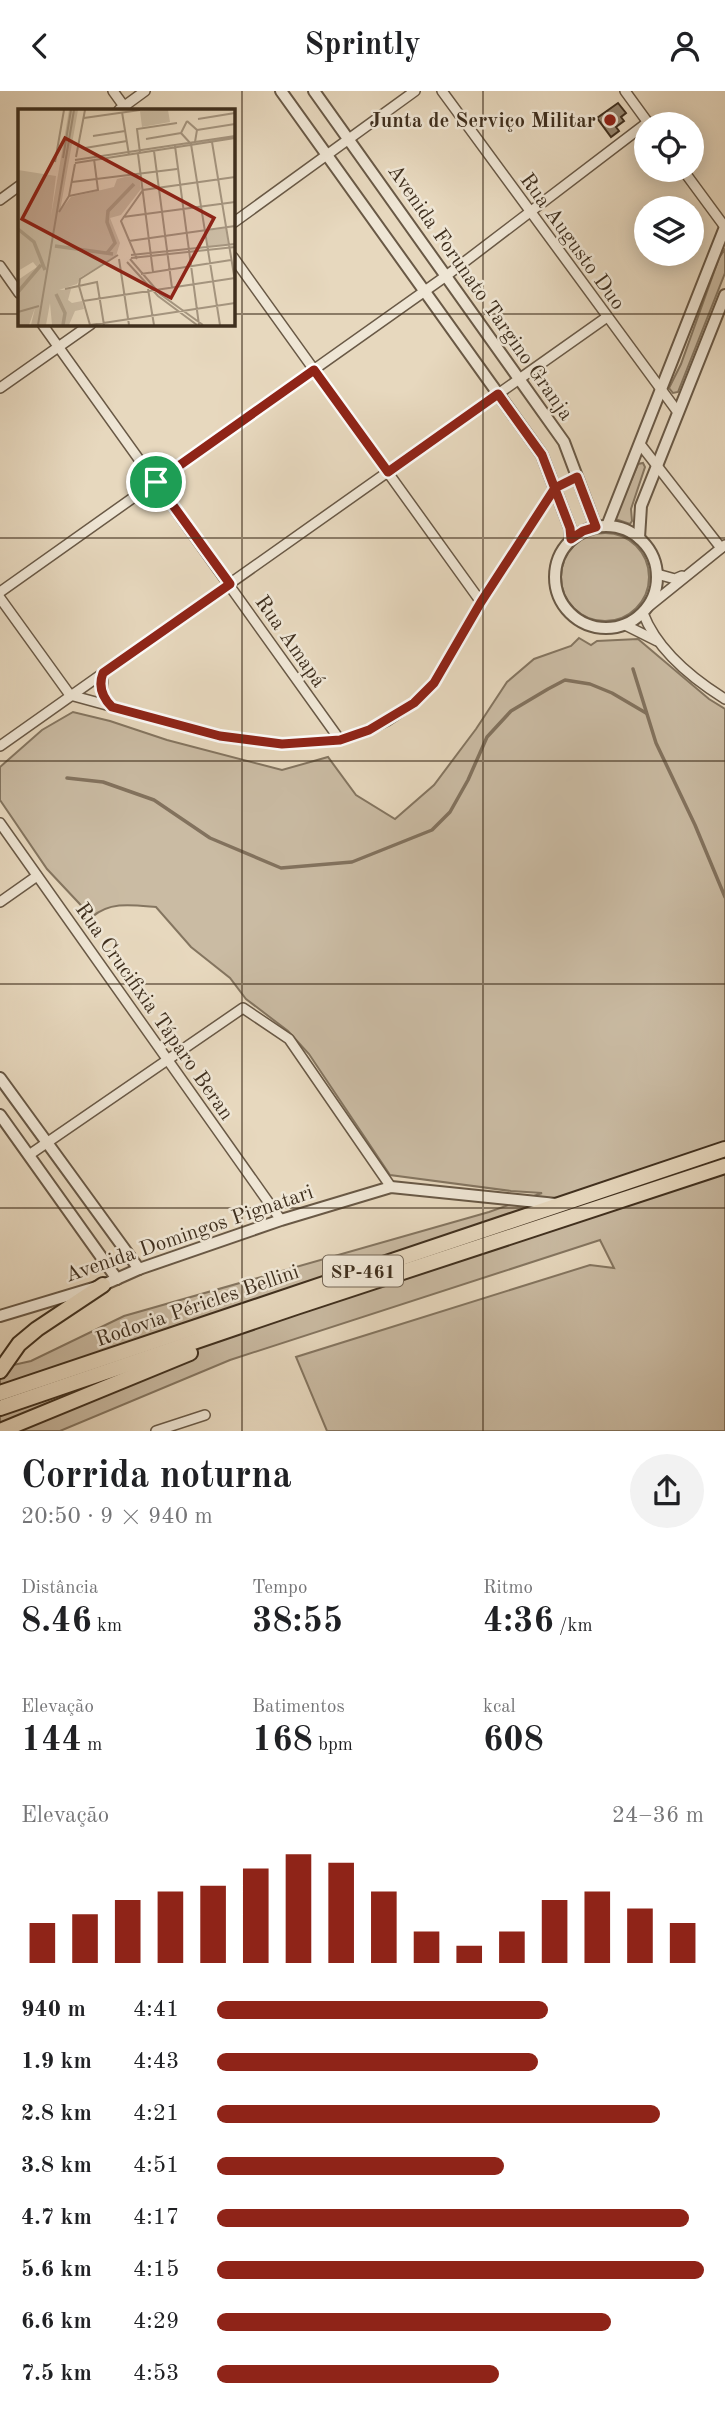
<!DOCTYPE html>
<html lang="pt">
<meta charset="utf-8">
<style>
body{margin:0;font-family:"Old Standard TT",serif;background:#f2f2f2;color:#202124;height:100vh;display:flex;flex-direction:column;font-size:26px;white-space:nowrap}
*{box-sizing:border-box;margin:0}
p{font-size:23px;color:#757577}
.icon{flex:none;width:38px;height:38px;fill:none;stroke:currentColor;stroke-width:2;stroke-linecap:round;stroke-linejoin:round}
.map{position:relative;height:1340px;overflow:hidden}
.drawer{display:flex;flex-direction:column;background:#fff;flex:1}
.drawer>*{flex:none}
.tools{position:absolute;left:634px;top:21px;display:grid;gap:14px}
.tools a{display:grid;place-items:center;width:70px;height:70px;border-radius:50%;background:#fff;box-shadow:0 4px 18px #0003;font-size:35px}
.pin{position:absolute;display:grid;place-items:center;width:60px;height:60px;color:#fff;margin:-30px;border:4px solid #fff;border-radius:50%;box-shadow:0 2px 7px #0007}
.round{display:grid;place-items:center;flex:none;width:74px;height:74px;border-radius:37px;background:#f2f2f2}
.summary{display:flex;align-items:center;justify-content:space-between;height:119px;padding:0 21px}
h1{font-size:38px;font-weight:700;line-height:52px}
.figures{display:grid;grid-template-columns:repeat(3,1fr);gap:10px;height:119px;padding:7px 21px}
.figures div{display:grid;align-content:center}
.figures b{font-size:35px;font-weight:700}
.figures small{font-size:19px;font-weight:400}
.figures p{font-size:19px}
.chart{height:196px;padding:14px 21px}
.chart p{display:flex;justify-content:space-between}
.chart svg{width:100%;height:126px;margin-top:7px;stroke:#8f2418;stroke-width:6}
ul{padding:0 21px;list-style:none;font-size:23px}
li{display:grid;grid-template-columns:112px 84px 1fr;align-items:center;height:52px}
li i{height:18px;border-radius:9px;background:#8f2418}
header{display:flex;justify-content:space-between;align-items:center;height:91px;padding:0 21px;background:#fff;font-size:32px;font-weight:700}
.map>svg:first-child{display:block}
.green{fill:#cabba3;stroke:#847560;stroke-width:2}
.lines{fill:none;stroke-linecap:round;stroke-linejoin:round}
.stream{stroke:#82725e;stroke-width:3.5}
.building{fill:#968771;stroke:#3f2f1e;stroke-width:2}
.minor-casing{stroke:#695946;stroke-width:12}
.tertiary-casing{stroke:#695946;stroke-width:14}
.primary-casing{stroke:#3f2f1e;stroke-width:18}
.minor{stroke:#efe6d5;stroke-width:9}
.tertiary{stroke:#efe6d5;stroke-width:10}
.primary{stroke:#e7d8be;stroke-width:14}
.route-casing{stroke:#fff;stroke-width:14}
.route{stroke:#8f2418;stroke-width:9}
.grid{fill:none;stroke:#3f2f1e;stroke-width:2;stroke-opacity:0.55}
.poi-dot{fill:#8f2418;stroke:#efe6d5;stroke-width:2.5}
.labels{text-anchor:middle;stroke-width:5;stroke-linejoin:round;paint-order:stroke}
.shield{fill:#efe6d5;stroke:#746655;stroke-width:2}
.shield-label{font-size:19px;font-weight:bold;fill:#3f2f1e}
.poi-label{font-size:21px;font-weight:bold;fill:#3f2f1e;stroke:#efe6d5;text-anchor:end}
.street-label{font-size:21px;fill:#3f2f1e;stroke:#efe6d5}
.inset-river{fill:none;stroke:#ae9f88;stroke-width:3.5}
.inset-road{fill:none;stroke:#a4947e;stroke-width:2}
.view{fill:#8f2418;fill-opacity:0.15;stroke:#8f2418;stroke-width:3.5}
.inset-edge{fill:none;stroke:#3f2f1e;stroke-width:3.5}
</style>
<header><svg class="icon" aria-label="back" viewBox="0 0 24 24"><path d="M15 5l-7 7 7 7"/></svg>Sprintly<svg class="icon" aria-label="person" viewBox="0 0 24 24"><circle cx="12" cy="8" r="4"/><path d="M4 21q1-7 8-7t8 7"/></svg></header>
<div class="map">
<svg width="725" height="1340" viewBox="0 0 725 1340">
<rect width="100%" height="100%" fill="#e7d8be"/>
<filter id="stains"><feTurbulence type="fractalNoise" baseFrequency=".00286" numOctaves="4"/><feColorMatrix values="0 0 0 0 .2 0 0 0 0 .09 0 0 0 0 .02 0 0 0 .5 -.17"/></filter>
<radialGradient id="worn" r=".72"><stop offset=".6" stop-color="#630" stop-opacity="0"/><stop offset="1" stop-color="#630" stop-opacity=".3"/></radialGradient>
<g class="green">
<polygon points="725,158 725,182 678,301 673,302 669,297 681,273 719,167"/>
<polygon points="643,372 645,376 631,418 632,430 630,433 615,428 638,373"/>
<circle cx="605" cy="486" r="44"/>
<path d="M579,547l12,7 6,-4 41,-2 71,60 16,10v722h-398l-31,-74 294,-92 24,3 -14,-28 -370,120 -170,71h-60v-63l31,-7 93,-45 365,-104 53,-19 -31,-2 -121,-16 -81,-121 -21,-23 -42,-32 -16,-21 -39,-31 -35,-40c-23,-2 -46,-6 -64,10l-45,-48 -47,-69v-33l42,-37 31,-18 37,9 57,19 115,30 46,-13 28,38 39,24 39,-34 42,-56 31,-47 27,-23 37,-13z"/>
</g>
<g class="lines">
<g class="stream">
<polyline points="633,578 656,652 695,734 725,806"/>
<polyline points="67,687 103,691 154,709 210,747 281,777 352,771 432,739 450,721 468,689 487,646 511,620 548,598 565,589 590,593 612,602 646,622"/>
</g>
</g>
<polygon class="building" points="618,12 626,22 621,26 624,30 616,36 619,40 611,46 597,27"/>
<g class="lines">
<g class="minor-casing">
<g id="minor">
<polyline points="113,0 126,18"/>
<polyline points="442,0 677,320"/>
<polyline points="625,0 649,33"/>
<polyline points="119,19 145,0"/>
<polyline points="683,79 725,136"/>
<polyline points="0,109 19,95"/>
<polyline points="233,132 415,0"/>
<polyline points="233,166 481,511"/>
<polyline points="0,175 19,202"/>
<polyline points="42,233 340,649"/>
<polyline points="0,297 91,233"/>
<polyline points="640,353 721,457"/>
<polyline points="657,483 675,488 682,485"/>
<polyline points="0,501 446,185 648,31"/>
<polyline points="0,507 70,604 220,645 282,653 340,649 369,639 387,630 414,612 434,592 481,511 555,397 577,386"/>
<polyline points="648,516 725,454"/>
<path d="M643,522c14,37 50,66 82,86"/>
<polyline points="625,534 657,550"/>
<polyline points="103,581 102,601 110,614"/>
<polyline points="0,655 607,226"/>
<polyline points="0,732 281,1129"/>
<polyline points="0,811 37,785"/>
<polyline points="29,1064 243,917 289,948 391,1096"/>
<polyline points="156,1340 205,1324"/>
</g>
</g>
<g class="tertiary-casing">
<g id="tertiary">
<polyline points="281,0 542,364 570,437 571,448"/>
<polyline points="314,0 564,351 596,436"/>
<polyline points="607,435 725,136"/>
<circle cx="606" cy="486" r="51"/>
<polyline points="639,447 641,415 725,204"/>
<polyline points="0,987 139,1178"/>
<polyline points="0,1024 117,1188"/>
<polyline points="0,1225 103,1194 139,1178 281,1129 391,1096 556,1113"/>
</g>
</g>
<g class="primary-casing">
<g id="primary">
<polyline points="0,1280 19,1253 37,1238 103,1194"/>
<polyline points="0,1302 725,1058"/>
<polyline points="0,1317 296,1216 725,1075"/>
<polyline points="0,1340 190,1262"/>
</g>
</g>
<use href="#minor" class="minor"/>
<use href="#tertiary" class="tertiary"/>
<use href="#primary" class="primary"/>
</g>
<g class="lines">
<g class="route-casing">
<path id="route" d="M156,391l74,102 -127,89c-5,13 -1,24 9,34l108,29 62,8 58,-4 29,-10 45,-27 20,-20 47,-81 74,-114 22,-11 19,50 -13,4 -12,8 -1,-11 -28,-73 -44,-61 -110,78 -74,-102 -158,112"/>
</g>
<use href="#route" class="route"/>
</g>
<path class="grid" d="M242,0v1340M483,0v1340M0,223h19M233,223h492M0,447h725M0,670h725M0,893h725M0,1117h725"/>
<circle class="poi-dot" cx="610" cy="29" r="7"/>
<g class="labels">
<rect class="shield" x="323" y="1164.5" width="80" height="31" rx="5"/>
<g class="shield-label">
<text x="363" y="1187">SP-461</text>
</g>
<g class="poi-label">
<text x="596" y="36">Junta de Serviço Militar</text>
</g>
<g class="street-label">
<text transform="translate(573 150) rotate(54)" y="7">Rua Augusto Duo</text>
<text transform="translate(481 201) rotate(55)" y="7">Avenida Forunato Targino Granja</text>
<text transform="translate(291 550) rotate(55)" y="7">Rua Amapá</text>
<text transform="translate(155 920) rotate(55)" y="7">Rua Crucifixia Táparo Beran</text>
<text transform="translate(189 1142) rotate(-19)" y="7">Avenida Domingos Pignatari</text>
<text transform="translate(197 1214) rotate(-19)" y="7">Rodovia Péricles Bellini</text>
</g>
</g>
<g transform="translate(18 18)">
<rect width="217" height="217" fill="#e7d8be"/>
<path d="M51,1h9l-18,101 11,-14 43,-10 3,-8 8,-2 14,-2 2,14 -20,26 -11,3 10,25 -4,13 -35,21 -4,7 -18,6 12,-1 -3,11 4,3 10,-2 2,8 -9,2 -6,14h-17l-2,-22 -4,22h-15l4,-17 -6,17h-11v-45l19,-13 -4,-5 -15,9v-101l38,6 -5,40zM150,1l2,12 -28,5 -2,-16zM208,119l2,16 -20,3 -2,-16z" fill="#cabba3"/>
<path class="inset-river" d="M0,120l16,13 11,28M37,137l58,8M89,144l8,-10 -8,-21 1,-11 26,-27M0,183l23,-27M38,185l9,19 -2,12"/>
<path class="inset-road" d="M104,3l7,43M66,9l56,-8M180,10l37,-6M169,12l-6,12 10,11 29,181M169,12l10,9 -2,12M179,21l38,-6M75,27l32,-5M128,30l35,-6M194,33l23,139M157,37l24,179M67,39l42,-7M136,42l18,137M122,44l-3,-24 40,-6M120,45l15,118M58,48l9,-47M45,49l8,-48M57,51l160,-24M37,53l9,-52M57,54l160,-25M54,73l105,-13M51,87l29,-6 -4,-31M41,103l10,-16 6,-32M105,108l112,-15M111,132l106,-15M113,146l104,-11M113,149l104,-11M101,150l10,66M112,150l30,35 43,31M119,150l-16,-38 22,-31 92,-13M109,153l31,34 39,29M123,165l90,-14M61,177l1,-7 38,-24M61,177l11,39M47,180l32,-7 7,43M130,180l6,36M65,192l152,-23M0,203l21,-6M20,216l36,-215M72,216l145,-22"/>
<path class="view" d="M47,29l149,80 -43,80 -149,-79z"/>
<rect width="217" height="217" class="inset-edge"/>
</g>
<rect width="100%" height="100%" filter="url(#stains)"/>
<rect width="100%" height="100%" fill="url(#worn)"/>
</svg>
<div class="tools">
<a><svg class="icon" aria-label="locate" viewBox="0 0 24 24"><circle cx="12" cy="12" r="6"/><path d="M12 2v4M12 18v4M2 12h4M18 12h4"/></svg></a>
<a><svg class="icon" aria-label="layers" viewBox="0 0 24 24"><path d="M12 4l9 5-9 5-9-5zM3 14l9 5 9-5"/></svg></a>
</div>
<div class="pin" style="left:156px;top:391px;background:#1e9e55"><svg class="icon" aria-label="arrive" viewBox="0 0 24 24"><path d="M6 21V4h12l-3 4 3 4H6"/></svg></div>
</div>
<section class="drawer">
<div class="summary"><div><h1>Corrida noturna</h1><p>20:50 · 9 × 940 m</p></div><a class="round"><svg class="icon" aria-label="share" viewBox="0 0 24 24"><path d="M12 15V3M7 8l5-5 5 5M5 13v7h14v-7"/></svg></a></div>
<div class="figures">
<div><p>Distância</p><b>8.46<small> km</small></b></div>
<div><p>Tempo</p><b>38:55</b></div>
<div><p>Ritmo</p><b>4:36<small> /km</small></b></div>
</div>
<div class="figures">
<div><p>Elevação</p><b>144<small> m</small></b></div>
<div><p>Batimentos</p><b>168<small> bpm</small></b></div>
<div><p>kcal</p><b>608</b></div>
</div>
<div class="chart"><p><span>Elevação</span>24–36 m</p>
<svg viewBox="0 0 160 44" preserveAspectRatio="none"><path d="M5 44V30M15 44V27M25 44V22M35 44V19M45 44V17M55 44V11M65 44V6M75 44V9M85 44V19M95 44V33M105 44V38M115 44V33M125 44V22M135 44V19M145 44V25M155 44V30"/></svg>
</div>
<ul>
<li><b>940 m</b>4:41<i style="width:68%"></i></li>
<li><b>1.9 km</b>4:43<i style="width:66%"></i></li>
<li><b>2.8 km</b>4:21<i style="width:91%"></i></li>
<li><b>3.8 km</b>4:51<i style="width:59%"></i></li>
<li><b>4.7 km</b>4:17<i style="width:97%"></i></li>
<li><b>5.6 km</b>4:15<i style="width:100%"></i></li>
<li><b>6.6 km</b>4:29<i style="width:81%"></i></li>
<li><b>7.5 km</b>4:53<i style="width:58%"></i></li>
</ul>
</section>
